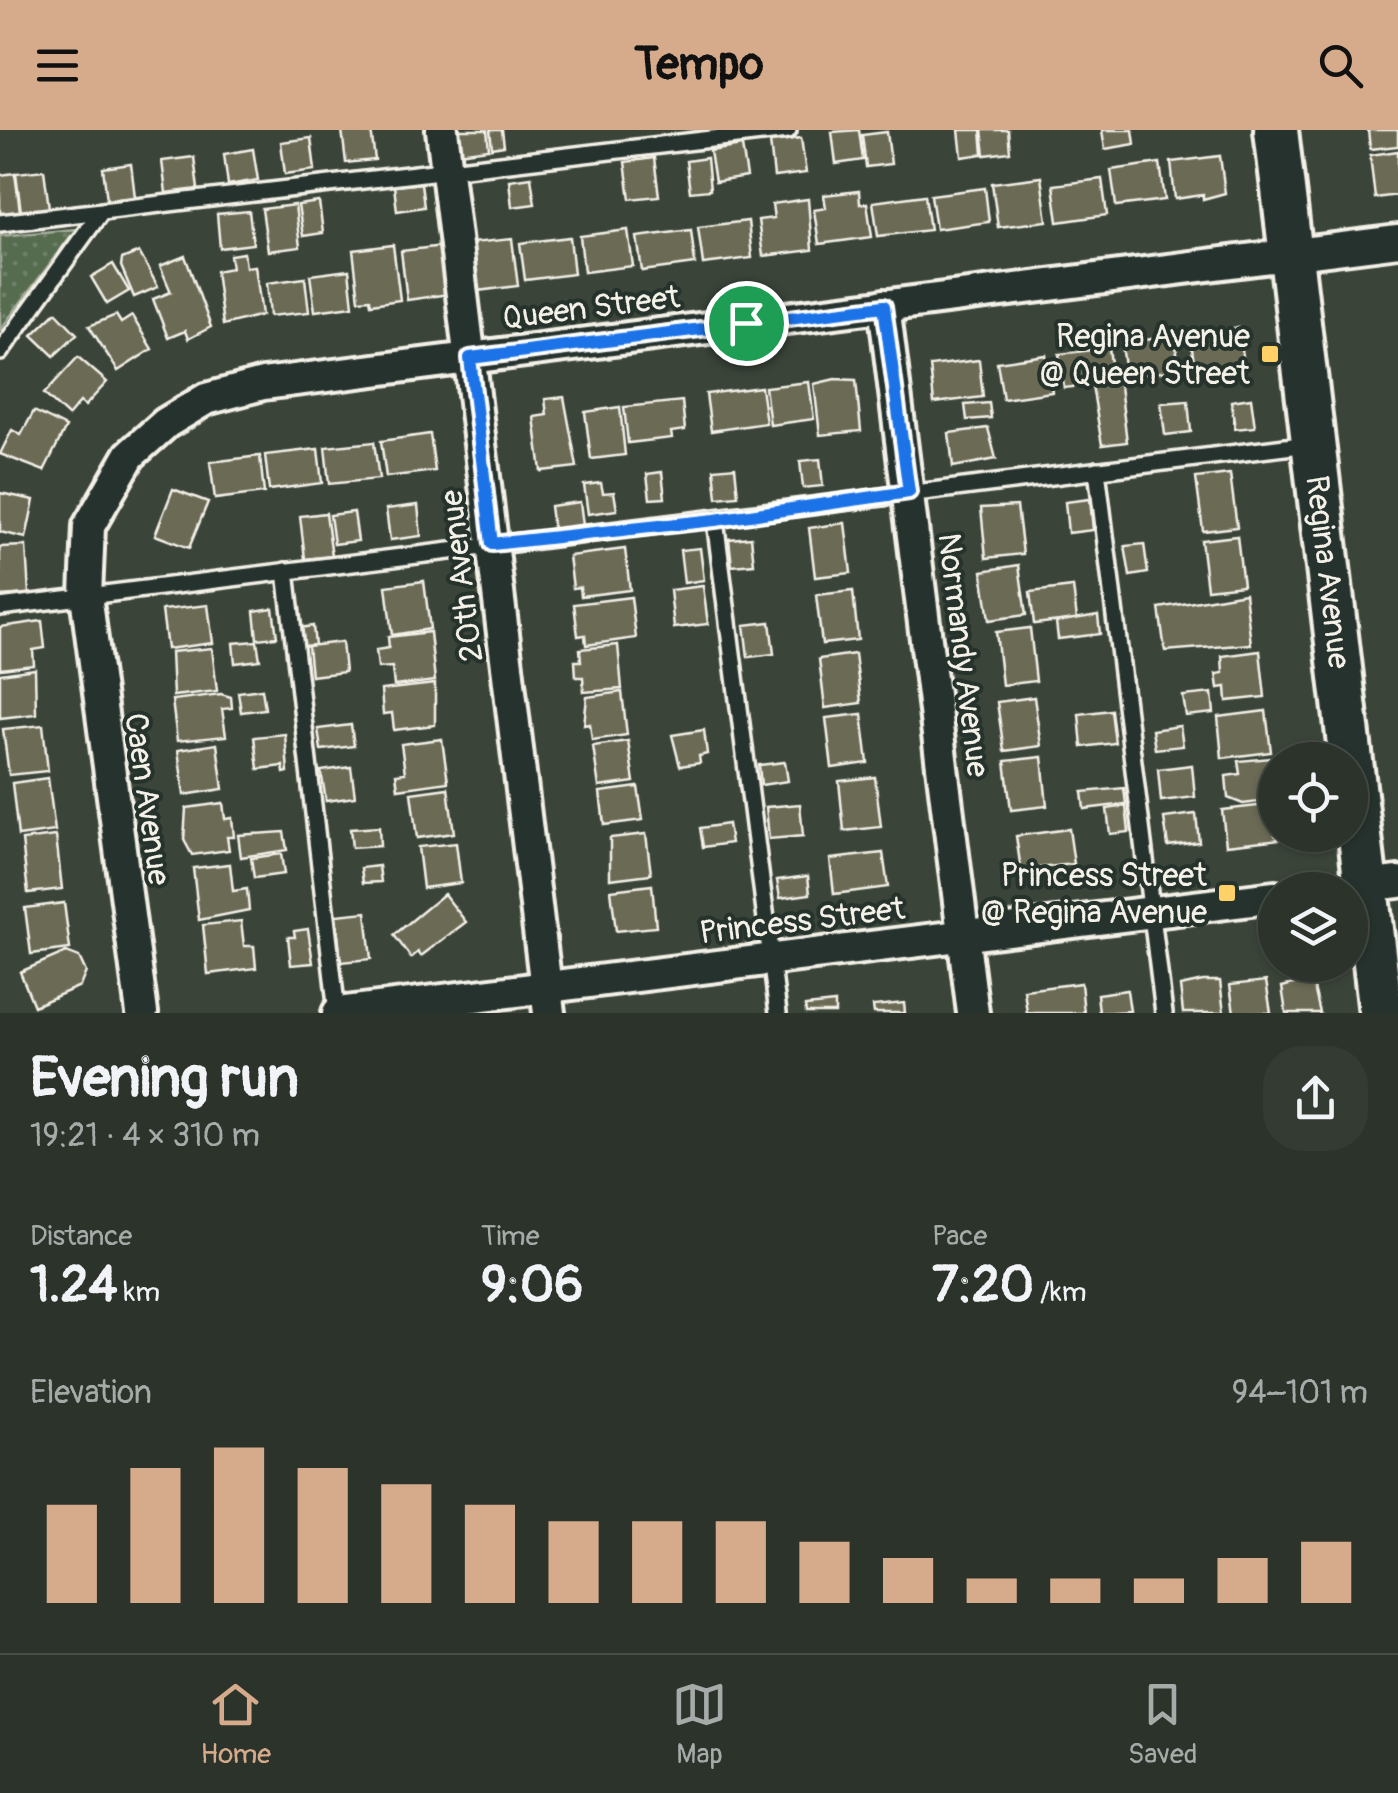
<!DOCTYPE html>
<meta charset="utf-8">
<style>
body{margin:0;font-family:Pangolin,sans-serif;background:#343b33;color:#f1f3f6;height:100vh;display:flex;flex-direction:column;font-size:38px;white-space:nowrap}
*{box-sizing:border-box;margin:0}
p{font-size:32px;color:#a6aaa9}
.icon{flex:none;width:55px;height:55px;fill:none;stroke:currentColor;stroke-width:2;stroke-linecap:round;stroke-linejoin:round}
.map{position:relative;height:883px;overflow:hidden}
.details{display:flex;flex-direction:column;background:#2c332b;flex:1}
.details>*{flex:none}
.controls{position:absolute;left:1258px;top:612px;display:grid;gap:20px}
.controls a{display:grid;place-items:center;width:110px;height:110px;border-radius:50%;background:#2c332b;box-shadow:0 2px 8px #0004,0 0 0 2px #484e47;font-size:50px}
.pin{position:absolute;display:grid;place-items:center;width:85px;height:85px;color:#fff;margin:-42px;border:5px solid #fff;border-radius:50%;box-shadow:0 2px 10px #0007}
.round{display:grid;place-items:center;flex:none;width:105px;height:105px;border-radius:40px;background:#343b33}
.head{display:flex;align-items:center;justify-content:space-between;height:170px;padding:0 30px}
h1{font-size:55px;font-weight:700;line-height:75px}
.figures{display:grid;grid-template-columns:repeat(3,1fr);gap:15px;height:170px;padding:10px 30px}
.figures div{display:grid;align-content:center}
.figures b{font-size:50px;font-weight:700}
.figures small{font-size:28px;font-weight:400}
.figures p{font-size:28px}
.chart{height:280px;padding:20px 30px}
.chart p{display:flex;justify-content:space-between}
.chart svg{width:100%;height:180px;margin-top:10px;stroke:#d6ab8b;stroke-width:6}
header{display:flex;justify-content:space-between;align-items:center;height:130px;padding:0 30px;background:#d6ab8b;color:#111;font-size:45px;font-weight:700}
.tabs{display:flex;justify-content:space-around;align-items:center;height:140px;border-top:2px solid #484e47;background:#2c332b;font-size:28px;color:#a6aaa9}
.tabs a{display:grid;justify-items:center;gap:5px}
.tabs .current{color:#d6ab8b}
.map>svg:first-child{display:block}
.park{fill:url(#park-dots);stroke:#a6ae9c;stroke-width:2.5}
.building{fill:#6a6a55;stroke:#f4f1e8;stroke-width:2.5}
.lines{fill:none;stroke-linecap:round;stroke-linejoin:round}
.lane-casing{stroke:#f4f1e8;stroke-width:22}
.street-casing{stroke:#f4f1e8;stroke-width:38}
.secondary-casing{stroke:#f4f1e8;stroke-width:50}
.lane{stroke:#26332d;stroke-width:15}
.street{stroke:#26332d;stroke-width:30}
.secondary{stroke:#26332d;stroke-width:42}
.route-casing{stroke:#fff;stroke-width:20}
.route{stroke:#1a73e8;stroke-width:12}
.poi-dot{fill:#ffd166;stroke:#26332d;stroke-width:4}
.labels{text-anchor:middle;stroke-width:8;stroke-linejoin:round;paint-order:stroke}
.street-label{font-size:32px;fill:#f4f1e8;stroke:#26332d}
.poi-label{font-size:32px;fill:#f4f1e8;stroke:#26332d;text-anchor:end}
</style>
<header><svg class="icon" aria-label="menu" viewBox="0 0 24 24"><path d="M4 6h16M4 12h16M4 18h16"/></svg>Tempo<svg class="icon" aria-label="search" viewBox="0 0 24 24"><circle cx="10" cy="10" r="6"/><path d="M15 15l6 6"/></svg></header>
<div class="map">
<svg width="1398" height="883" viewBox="0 0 1398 883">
<defs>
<pattern id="park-dots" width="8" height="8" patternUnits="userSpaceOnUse" patternTransform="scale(2.5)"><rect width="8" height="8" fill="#576c50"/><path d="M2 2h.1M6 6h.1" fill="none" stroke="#708169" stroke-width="1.8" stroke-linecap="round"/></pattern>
</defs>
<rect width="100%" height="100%" fill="#3a4439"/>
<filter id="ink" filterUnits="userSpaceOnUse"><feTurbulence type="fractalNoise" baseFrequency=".01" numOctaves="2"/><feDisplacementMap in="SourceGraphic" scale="20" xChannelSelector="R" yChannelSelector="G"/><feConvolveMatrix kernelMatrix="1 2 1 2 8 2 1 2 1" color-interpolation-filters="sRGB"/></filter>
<g filter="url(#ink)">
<polygon class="park" points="76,99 0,200 0,106"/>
<g class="building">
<polygon points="342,0 371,0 375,30 346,33"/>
<polygon points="455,0 487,0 489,19 458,23"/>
<polygon points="490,0 502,0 504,16 492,18"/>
<polygon points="859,0 863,30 836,34 832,2"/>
<polygon points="959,0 981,0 983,24 962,27"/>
<polygon points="982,0 1008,0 1010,22 985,25"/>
<polygon points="1102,0 1133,0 1135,14 1105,19"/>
<polygon points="1368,0 1398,0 1398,16 1370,19"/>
<polygon points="887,2 891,34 866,37 862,5"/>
<polygon points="311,8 315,40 285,44 281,12"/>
<polygon points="801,8 806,43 774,47 770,12"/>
<polygon points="742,16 747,47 715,52 710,21"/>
<polygon points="253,19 258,50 228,55 224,24"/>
<polygon points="1398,21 1398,65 1375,68 1370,25"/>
<polygon points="1220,26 1225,63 1203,69 1203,65 1175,69 1171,32"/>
<polygon points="194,27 198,59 166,63 162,31"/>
<polygon points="654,28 659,66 630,69 625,32"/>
<polygon points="707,28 710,60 690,62 686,31"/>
<polygon points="1160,33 1165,70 1116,76 1111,40"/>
<polygon points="131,34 135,67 107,70 103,38"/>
<polygon points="44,40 49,78 21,82 16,43"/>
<polygon points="15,43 20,81 0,84 0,45"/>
<polygon points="531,47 535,74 512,77 509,50"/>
<polygon points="1041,47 1047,91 998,97 992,53"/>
<polygon points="1102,49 1107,85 1058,92 1053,55"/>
<polygon points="421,53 424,77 397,81 394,56"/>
<polygon points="985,58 989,92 936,99 931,65"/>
<polygon points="859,61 860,74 867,73 872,107 819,114 814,80 826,78 824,65"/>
<polygon points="925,65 930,100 878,106 873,72"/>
<polygon points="808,69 812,120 763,126 758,90 774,88 772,74"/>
<polygon points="319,72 323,103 303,106 298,75"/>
<polygon points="295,75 300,117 268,121 262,79"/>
<polygon points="249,81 253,114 220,118 217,84"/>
<polygon points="748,91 752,128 703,134 698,97"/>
<polygon points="628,100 633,136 584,142 580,106"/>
<polygon points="691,100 695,134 642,141 637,107"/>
<polygon points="570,107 574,144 525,150 520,113"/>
<polygon points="512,109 518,156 477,161 471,113"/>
<polygon points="393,115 400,170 371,174 370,169 359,170 353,120"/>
<polygon points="443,116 449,164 407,170 401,121"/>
<polygon points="139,122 158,157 134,167 121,136 122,129"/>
<polygon points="244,123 246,137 255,136 262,185 223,195 216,141 232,138 230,125"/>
<polygon points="185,126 211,197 188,209 185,201 168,208 153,169 171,162 160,136"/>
<polygon points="113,134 129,161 107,174 91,147"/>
<polygon points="349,140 353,176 315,181 310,145"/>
<polygon points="305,148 309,182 270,186 267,153"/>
<polygon points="56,182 77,204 54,226 32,205"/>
<polygon points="116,185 121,193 132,186 152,219 118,241 89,196"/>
<polygon points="1239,198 1244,234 1195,240 1190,204"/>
<polygon points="1175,206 1179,240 1126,246 1122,213"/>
<polygon points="1109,218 1113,249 1119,248 1127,312 1102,315 1092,255 1064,258 1059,224"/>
<polygon points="1046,225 1052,262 1003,269 997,232"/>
<polygon points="78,227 107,252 85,276 80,272 68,286 44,264"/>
<polygon points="979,230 983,267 934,273 930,236"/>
<polygon points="835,249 856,250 861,301 820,305 814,254"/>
<polygon points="809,252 814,289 770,295 765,257"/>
<polygon points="761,257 766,293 711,301 706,264"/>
<polygon points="564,267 577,337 541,341 534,287 547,285 545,269"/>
<polygon points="1251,268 1255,297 1235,299 1231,271"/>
<polygon points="682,271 685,300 671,302 672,308 628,313 624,277"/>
<polygon points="1188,271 1191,302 1165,305 1161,273"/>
<polygon points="989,273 991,288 967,290 965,275"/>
<polygon points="620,277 625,325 591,329 585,282"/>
<polygon points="34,281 66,297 44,341 0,324 12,300 21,305"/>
<polygon points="988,298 996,329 953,337 949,303"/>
<polygon points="430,304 435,341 386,347 381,311"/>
<polygon points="374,312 379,349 329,354 325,317"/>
<polygon points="318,319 322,353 269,360 265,325"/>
<polygon points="260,326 264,363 215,369 210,332"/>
<polygon points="820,329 823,356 803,358 800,331"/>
<polygon points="735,337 738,366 717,368 714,339"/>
<polygon points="662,342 665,368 650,369 647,344"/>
<polygon points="1230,344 1237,397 1203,401 1196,348"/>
<polygon points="601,353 603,363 614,362 617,380 588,384 584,355"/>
<polygon points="173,359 208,372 189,418 155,405"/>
<polygon points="0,363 34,370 26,408 0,402"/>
<polygon points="1090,369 1093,400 1068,403 1065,372"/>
<polygon points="580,372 583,395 553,399 550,376"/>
<polygon points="418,375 421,406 390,410 386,379"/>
<polygon points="1017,376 1023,424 986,428 981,378"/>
<polygon points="354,382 358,411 334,414 330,385"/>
<polygon points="326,383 332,426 305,429 300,386"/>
<polygon points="845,393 851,443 815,447 809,398"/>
<polygon points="1237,406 1243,455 1207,459 1201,410"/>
<polygon points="751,407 754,434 732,436 729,409"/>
<polygon points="1144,414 1148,443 1130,446 1125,416"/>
<polygon points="26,416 29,464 0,466 0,417"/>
<polygon points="700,418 704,450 684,453 680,420"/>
<polygon points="625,419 630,460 581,466 580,457 573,458 569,426"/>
<polygon points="1019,435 1026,485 989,490 982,441"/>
<polygon points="424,451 430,499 392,505 386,456"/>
<polygon points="703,456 708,494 674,498 670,460"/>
<polygon points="1073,457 1077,489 1034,494 1030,462"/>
<polygon points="853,461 858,510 822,514 816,465"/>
<polygon points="1245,463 1251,514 1165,521 1159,478"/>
<polygon points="631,467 636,508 586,515 585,505 578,506 574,474"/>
<polygon points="208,475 213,513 167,519 162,480"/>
<polygon points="273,478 277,507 257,509 254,481"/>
<polygon points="1098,485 1100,504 1058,509 1056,492"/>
<polygon points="42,491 45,518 33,520 34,535 0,539 0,497"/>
<polygon points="770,492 774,524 748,527 744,495"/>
<polygon points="313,496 315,515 302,516 299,498"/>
<polygon points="1030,498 1036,551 1002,555 996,502"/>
<polygon points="430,502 435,551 394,556 392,537 378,538 376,520 389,518 388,507"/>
<polygon points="257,511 260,530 235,533 233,513"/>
<polygon points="342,512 345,542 311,546 308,516"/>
<polygon points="618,515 622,559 584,562 583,547 576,547 575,531 581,531 580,519"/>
<polygon points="212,518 217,561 173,566 171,522"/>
<polygon points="1260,521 1265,567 1227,571 1226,557 1218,558 1216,544 1223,543 1222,526"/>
<polygon points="855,524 861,573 825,578 819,529"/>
<polygon points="35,539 36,584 0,588 0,544"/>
<polygon points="435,554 435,595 394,600 392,583 383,584 381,560"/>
<polygon points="262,559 265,579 241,582 238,562"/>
<polygon points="622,562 627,605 592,610 590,594 584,595 587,567"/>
<polygon points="1212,563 1214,583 1186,586 1183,566"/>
<polygon points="221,564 231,567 232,578 222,579 226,606 177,611 172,570"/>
<polygon points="1034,567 1041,616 1004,621 997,572"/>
<polygon points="1111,580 1115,613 1082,617 1079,584"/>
<polygon points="1266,581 1271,622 1222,628 1218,587"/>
<polygon points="862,584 868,633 832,638 826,588"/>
<polygon points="43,595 48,641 9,645 3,599"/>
<polygon points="351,595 354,616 321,620 318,599"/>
<polygon points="1180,596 1183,616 1155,619 1152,600"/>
<polygon points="704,600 707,624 699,626 700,633 680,636 672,605"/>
<polygon points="285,604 288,642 284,643 283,636 258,639 254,607"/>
<polygon points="442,609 448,652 398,659 396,644 405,643 401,614"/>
<polygon points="628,611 634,652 599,657 593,616"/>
<polygon points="217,614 223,659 184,665 178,620"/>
<polygon points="1042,627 1047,676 1011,680 1005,631"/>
<polygon points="1271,628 1275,670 1243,674 1228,668 1226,646 1240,644 1238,631"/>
<polygon points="785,632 788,651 761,655 759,635"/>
<polygon points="1192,635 1195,667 1161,671 1158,639"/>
<polygon points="351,637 355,667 326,671 321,641"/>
<polygon points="875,647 881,697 844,701 839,651"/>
<polygon points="48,648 55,701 18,706 12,653"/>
<polygon points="638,657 643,690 604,695 600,662"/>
<polygon points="448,658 454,703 417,708 411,663"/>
<polygon points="1124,658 1126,674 1084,679 1082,662"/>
<polygon points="223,673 225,689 232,688 234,707 227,707 229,720 192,725 184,710 186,678"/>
<polygon points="800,674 803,706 769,709 766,677"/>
<polygon points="1275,674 1275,705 1281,709 1226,715 1222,680"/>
<polygon points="1126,676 1129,702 1110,704 1107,679"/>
<polygon points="1196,684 1199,712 1168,716 1164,688"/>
<polygon points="728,694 731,713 703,717 700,698"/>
<polygon points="379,697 380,716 352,718 350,699"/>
<polygon points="1069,699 1074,734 1021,740 1016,706"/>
<polygon points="284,702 287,720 241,727 238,705"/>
<polygon points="646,704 651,744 610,749 610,708"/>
<polygon points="56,706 62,759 28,763 22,710"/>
<polygon points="456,713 461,753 423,758 418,717"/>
<polygon points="883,723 888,757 834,764 830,729"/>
<polygon points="281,724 284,744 254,748 251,728"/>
<polygon points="230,734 233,761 247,759 249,780 199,790 193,738"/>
<polygon points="379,736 381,752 363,753 361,738"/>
<polygon points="808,746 810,764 780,768 777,750"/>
<polygon points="652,755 656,797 616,801 611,760"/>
<polygon points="444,764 466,792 421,826 418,822 411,828 394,805"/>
<polygon points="64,773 70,819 31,824 25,778"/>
<polygon points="366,782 371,829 341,832 336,785"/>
<polygon points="241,791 244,816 254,816 256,838 208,844 203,795"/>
<polygon points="308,799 313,833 291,835 288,807 295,807 294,801"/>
<polygon points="66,822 79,827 86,842 80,856 34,876 20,842"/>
<polygon points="1312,849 1320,883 1286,883 1282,857"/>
<polygon points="1203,851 1220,851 1224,883 1183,883 1180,856"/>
<polygon points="1266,851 1271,883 1234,883 1230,855"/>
<polygon points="1081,853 1084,883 1027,883 1024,860"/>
<polygon points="1127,860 1130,881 1099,883 1097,864"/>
<polygon points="835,873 835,883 806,883 805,876"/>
<polygon points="904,873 905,883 874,883 873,876"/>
</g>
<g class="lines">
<g class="lane-casing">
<g id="lane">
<polyline points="0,93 788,0"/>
<polyline points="0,222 100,83"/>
<polyline points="1097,340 1164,883"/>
<polyline points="715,390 778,883"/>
<polyline points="286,441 337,883"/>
<polyline points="0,477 1309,314"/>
</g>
</g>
<g class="street-casing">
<g id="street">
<polyline points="442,0 549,883"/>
<polyline points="884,175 973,883"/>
<polyline points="1333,760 1398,752"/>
<polyline points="142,883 86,465 89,396 130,325 166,293 206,269 263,254 1398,111"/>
<polyline points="338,883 1275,767"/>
</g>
</g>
<g class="secondary-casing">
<g id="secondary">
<path id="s1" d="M1276,0l105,883"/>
</g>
</g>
<use href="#lane" class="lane"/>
<use href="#street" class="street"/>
<use href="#secondary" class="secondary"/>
</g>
</g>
<g class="lines" filter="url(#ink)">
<g class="route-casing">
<polygon id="route" points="884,176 909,362 715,390 492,414 470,228"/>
</g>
<use href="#route" class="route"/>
</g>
<g class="poi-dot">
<rect x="1260" y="214" width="20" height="20" rx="5"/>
<rect x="1217" y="753" width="20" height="20" rx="5"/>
</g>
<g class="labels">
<g class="street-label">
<text transform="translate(591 177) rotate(-7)" y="11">Queen Street</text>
<text dy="11" stroke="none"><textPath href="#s1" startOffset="445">Regina Avenue</textPath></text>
<text transform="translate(461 446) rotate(-97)" y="11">20th Avenue</text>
<text transform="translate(964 525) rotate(83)" y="11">Normandy Avenue</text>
<text transform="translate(148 669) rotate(82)" y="11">Caen Avenue</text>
<text transform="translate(802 790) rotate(-7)" y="11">Princess Street</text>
</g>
<g class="poi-label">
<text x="1250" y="217">Regina Avenue<tspan x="1250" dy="37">@ Queen Street</tspan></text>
<text x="1207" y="756">Princess Street<tspan x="1207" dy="37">@ Regina Avenue</tspan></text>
</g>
</g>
</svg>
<div class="controls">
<a><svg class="icon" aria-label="locate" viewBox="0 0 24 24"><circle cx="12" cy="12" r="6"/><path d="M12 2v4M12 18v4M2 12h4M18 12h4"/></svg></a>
<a><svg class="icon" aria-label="layers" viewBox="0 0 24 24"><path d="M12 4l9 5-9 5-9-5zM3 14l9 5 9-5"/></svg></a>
</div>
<div class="pin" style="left:746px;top:193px;background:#1e9e55"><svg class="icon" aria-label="arrive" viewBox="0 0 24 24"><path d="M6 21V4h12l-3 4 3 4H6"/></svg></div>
</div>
<section class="details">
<div class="head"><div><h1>Evening run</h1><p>19:21 · 4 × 310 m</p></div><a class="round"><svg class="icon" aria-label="share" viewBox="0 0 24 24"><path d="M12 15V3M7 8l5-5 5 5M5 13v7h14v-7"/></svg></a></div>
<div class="figures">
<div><p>Distance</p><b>1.24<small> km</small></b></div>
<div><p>Time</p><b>9:06</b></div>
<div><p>Pace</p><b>7:20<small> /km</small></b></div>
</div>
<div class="chart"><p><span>Elevation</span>94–101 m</p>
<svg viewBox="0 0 160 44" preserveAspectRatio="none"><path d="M5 44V20M15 44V11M25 44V6M35 44V11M45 44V15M55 44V20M65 44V24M75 44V24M85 44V24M95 44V29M105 44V33M115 44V38M125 44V38M135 44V38M145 44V33M155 44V29"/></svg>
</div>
</section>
<nav class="tabs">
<a class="current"><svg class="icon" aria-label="home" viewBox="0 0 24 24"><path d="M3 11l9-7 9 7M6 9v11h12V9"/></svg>Home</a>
<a><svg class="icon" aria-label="map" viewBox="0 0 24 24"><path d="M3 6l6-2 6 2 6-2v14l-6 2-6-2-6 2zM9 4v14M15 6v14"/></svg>Map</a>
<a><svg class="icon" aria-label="saved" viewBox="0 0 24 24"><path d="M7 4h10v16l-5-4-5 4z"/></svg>Saved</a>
</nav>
